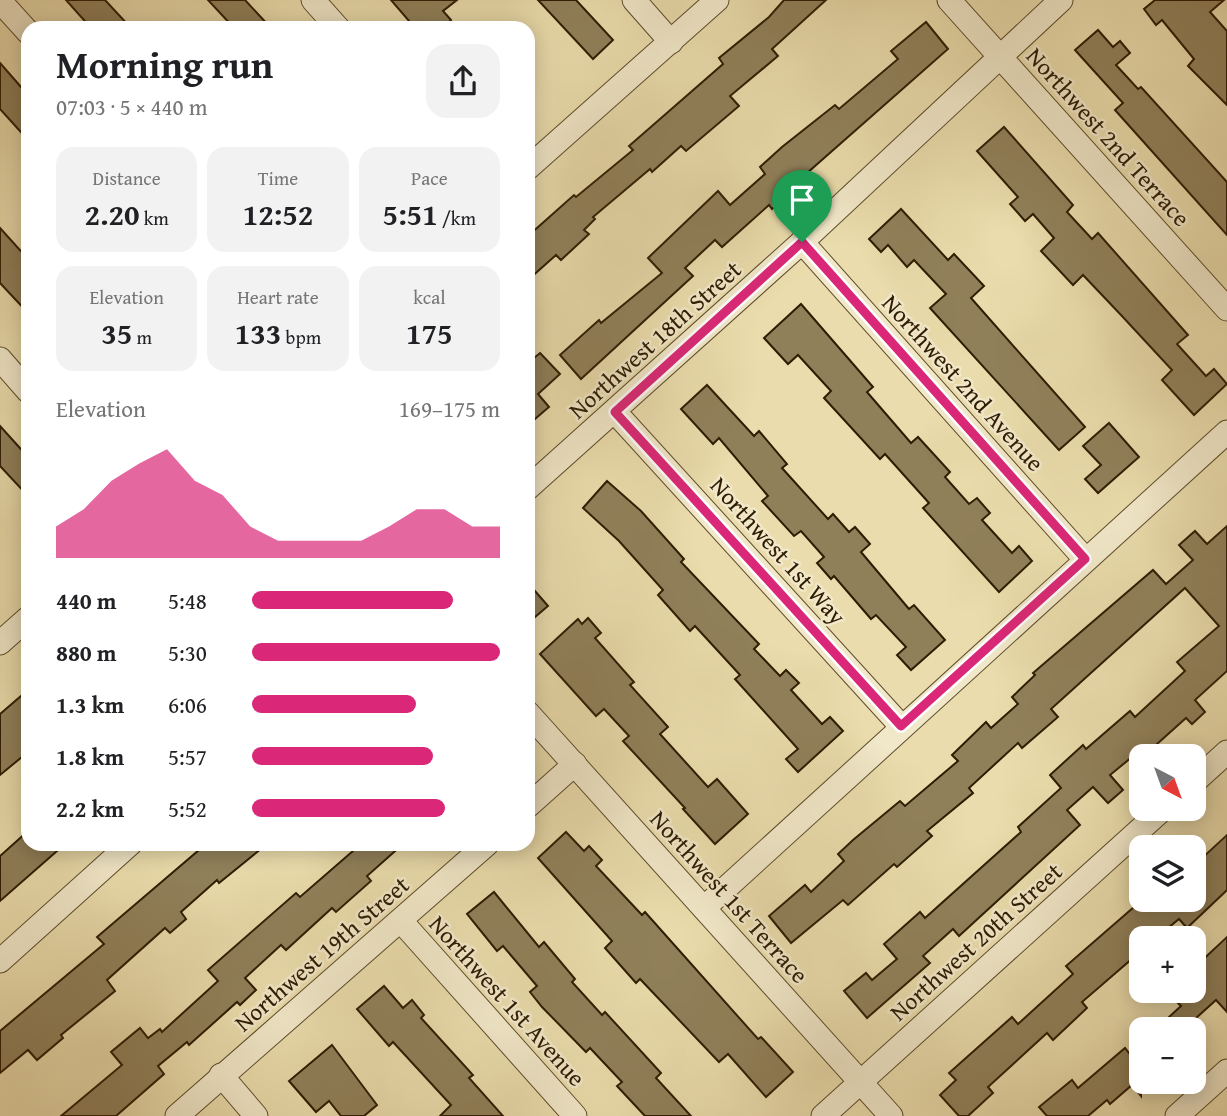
<!DOCTYPE html>
<meta charset="utf-8">
<style>
body{margin:0;font-family:"Gentium Book Plus",serif;background:#f2f2f2;color:#202124;height:100vh;display:flex;flex-direction:column;font-size:26px;white-space:nowrap}
*{box-sizing:border-box;margin:0}
p{font-size:23px;color:#757577}
.icon{flex:none;width:38px;height:38px;fill:none;stroke:currentColor;stroke-width:2;stroke-linecap:round;stroke-linejoin:round}
.map{position:relative;flex:1;overflow:hidden}
.drawer{position:absolute;left:21px;top:21px;width:514px;height:830px;display:flex;flex-direction:column;background:#fff;border-radius:21px;box-shadow:0 4px 18px #0003}
.drawer>*{flex:none}
.needle{width:46px;rotate:139deg}
.controls{position:absolute;left:1129px;top:744px;display:grid;gap:14px}
.controls a{display:grid;place-items:center;width:77px;height:77px;border-radius:14px;background:#fff;box-shadow:0 4px 18px #0003;font-size:35px}
.pin{position:absolute;display:grid;place-items:center;width:60px;height:60px;color:#fff;margin:-72px -30px;border-radius:50% 50% 50% 0;rotate:-45deg;box-shadow:0 0 7px #0007}
.pin .icon{rotate:45deg}
.round{display:grid;place-items:center;flex:none;width:74px;height:74px;border-radius:21px;background:#f2f2f2}
.headline{display:flex;align-items:center;justify-content:space-between;height:119px;padding:0 35px}
h1{font-size:38px;font-weight:700;line-height:52px}
.metrics{display:grid;grid-template-columns:repeat(3,1fr);gap:10px;height:119px;padding:7px 35px}
.metrics div{display:grid;align-content:center;border-radius:18px;background:#f2f2f2;text-align:center}
.metrics b{font-size:30px;font-weight:700}
.metrics small{font-size:19px;font-weight:400}
.metrics p{font-size:19px}
.chart{height:196px;padding:14px 35px}
.chart p{display:flex;justify-content:space-between}
.chart svg{width:100%;height:126px;margin-top:7px;fill:#db2777;opacity:.7}
ul{padding:0 35px;list-style:none;font-size:23px}
li{display:grid;grid-template-columns:112px 84px 1fr;align-items:center;height:52px}
li i{height:18px;border-radius:9px;background:#db2777}
.map>svg:first-child{display:block}
.building{fill:#90805a;stroke:#2e1c02;stroke-width:2}
.lines{fill:none;stroke-linecap:round;stroke-linejoin:round}
.minor-casing{stroke:#5d4c2c;stroke-width:25}
.minor{stroke:#f1e8c9;stroke-width:23}
.route-casing{stroke:#fff;stroke-width:14}
.route{stroke:#db2777;stroke-width:9}
.labels{text-anchor:middle;stroke-width:5;stroke-linejoin:round;paint-order:stroke}
.street-label{font-size:24px;fill:#2e1c02;stroke:#f1e8c9}
</style>
<div class="map">
<svg width="1227" height="1116" viewBox="0 0 1227 1116">
<rect width="100%" height="100%" fill="#eadcac"/>
<filter id="stains"><feTurbulence type="fractalNoise" baseFrequency=".00286" numOctaves="4"/><feColorMatrix values="0 0 0 0 .2 0 0 0 0 .09 0 0 0 0 .02 0 0 0 .5 -.17"/></filter>
<radialGradient id="worn" r=".72"><stop offset=".6" stop-color="#630" stop-opacity="0"/><stop offset="1" stop-color="#630" stop-opacity=".3"/></radialGradient>
<g class="building">
<polygon points="66,0 105,0 131,28 91,28"/>
<polygon points="208,0 245,0 271,28 234,28"/>
<polygon points="391,0 457,0 443,11 451,20 442,28 415,28"/>
<polygon points="538,0 576,0 613,40 593,59"/>
<polygon points="784,0 826,0 772,49 778,56 730,96 739,106 686,151 681,146 652,172 650,169 593,217 595,219 584,230 589,234 561,260 556,255 528,280 528,236 574,195 576,197 633,150 629,146 723,64 719,58 769,17"/>
<polygon points="1155,0 1224,0 1210,12 1227,31 1227,105 1188,66 1194,59 1162,20 1156,25 1144,9"/>
<polygon points="926,22 948,49 806,174 808,177 772,209 769,205 722,247 715,240 685,268 693,276 581,379 560,355 599,320 601,323 662,273 648,258 718,191 730,205 765,174 760,167 782,147 835,105 839,109 898,59 891,51"/>
<polygon points="1098,30 1113,47 1120,41 1130,53 1116,65 1138,89 1141,87 1227,182 1227,235 1115,110 1123,103 1075,50"/>
<polygon points="0,63 28,95 28,140 0,109"/>
<polygon points="1004,127 1073,205 1067,212 1092,239 1098,233 1188,335 1177,344 1206,376 1214,369 1227,384 1194,415 1162,380 1172,370 1121,315 1083,275 1073,285 1041,251 1054,238 1033,214 1025,221 1010,204 1018,197 977,151"/>
<polygon points="901,209 948,260 954,254 984,286 971,298 1085,427 1059,450 930,308 946,294 914,260 907,267 888,245 881,252 869,239"/>
<polygon points="0,228 28,259 28,313 0,283"/>
<polygon points="801,304 873,387 867,392 911,443 918,437 950,472 945,477 969,504 977,498 990,513 982,520 1012,553 1019,546 1032,561 999,592 923,508 929,503 885,454 880,459 824,398 831,391 798,355 788,364 764,338"/>
<polygon points="540,353 560,374 538,394 549,407 528,425 528,363"/>
<polygon points="707,385 754,436 759,431 787,464 782,468 828,519 833,514 849,532 855,527 870,544 861,552 909,609 914,605 945,640 911,670 897,655 906,647 876,615 871,619 834,576 831,579 817,563 824,557 801,531 794,536 762,501 768,496 719,438 713,444 681,409"/>
<polygon points="1109,423 1139,457 1098,493 1085,479 1101,465 1083,446"/>
<polygon points="0,426 28,457 28,496 0,466"/>
<polygon points="607,481 641,511 684,559 681,562 759,644 754,649 780,676 786,670 799,683 791,690 822,724 830,717 843,731 798,772 786,759 798,749 735,679 740,675 695,626 690,631 658,595 663,590 619,541 583,508"/>
<polygon points="1227,526 1227,671 1195,700 1205,712 1192,724 1186,718 1147,753 1143,748 1110,775 1123,790 1108,803 1093,787 1067,810 1080,825 959,936 953,929 923,956 930,963 867,1018 844,991 866,973 872,980 897,959 884,944 920,912 925,918 1021,832 1018,827 1061,788 1050,775 1083,745 1086,749 1130,711 1135,717 1185,671 1177,662 1219,626 1185,588 1051,709 1058,717 1022,748 1018,743 969,788 973,793 927,831 932,836 897,867 894,864 848,905 843,900 791,943 769,916 805,885 811,892 844,861 838,854 853,840 900,801 905,806 958,761 952,755 986,722 991,728 1018,704 1012,697 1035,675 1033,673 1153,570 1166,584 1193,560 1179,545 1195,531 1207,544"/>
<polygon points="528,583 548,606 528,623"/>
<polygon points="588,618 601,633 595,638 634,682 630,685 668,727 660,734 708,787 717,779 748,814 715,844 683,809 685,808 623,741 629,736 604,709 596,716 540,654 578,619 582,624"/>
<polygon points="28,690 28,752 0,775 0,714"/>
<polygon points="28,831 28,844 65,844 0,901 0,856"/>
<polygon points="566,832 584,851 589,846 602,860 596,866 642,915 645,912 758,1039 761,1037 793,1072 766,1097 728,1054 719,1062 640,979 636,983 605,948 612,941 538,858"/>
<polygon points="1227,835 1227,890 1187,928 1179,919 1156,938 1141,938 1141,951 1082,1002 1087,1008 1053,1040 1047,1033 988,1087 993,1093 968,1116 959,1116 940,1095 956,1080 949,1073 1012,1017 1018,1024 1073,974 1066,966 1142,900 1194,900 1194,873 1204,863 1201,859"/>
<polygon points="206,844 267,844 219,883 217,880 181,912 186,919 170,933 165,928 107,980 115,991 61,1035 63,1038 37,1060 28,1050 0,1073 0,1031 104,944 97,937"/>
<polygon points="361,844 403,844 367,876 371,881 336,912 332,908 286,950 281,945 245,978 256,990 240,1005 237,1002 189,1045 187,1042 158,1066 164,1074 116,1116 61,1116 122,1065 111,1052 140,1028 148,1038 160,1029 162,1032 218,981 208,970 296,893 300,897"/>
<polygon points="494,892 539,947 544,942 575,979 572,982 602,1015 605,1012 661,1073 656,1078 691,1116 645,1116 617,1086 622,1082 590,1048 586,1052 542,1007 530,992 537,986 503,946 497,951 467,914"/>
<polygon points="1227,937 1227,1012 1216,1000 1184,1029 1156,1029 1181,1006 1174,999 1183,990 1194,990 1194,968"/>
<polygon points="384,986 403,1008 412,1000 424,1015 421,1018 473,1075 469,1078 503,1116 440,1116 451,1105 393,1042 389,1046 357,1009"/>
<polygon points="1141,1042 1141,1096 1132,1085 1110,1104 1107,1100 1088,1116 1047,1116 1039,1107 1072,1080 1078,1088 1125,1048 1129,1053"/>
<polygon points="332,1045 377,1105 364,1116 341,1116 329,1101 316,1112 289,1081"/>
</g>
<g class="lines">
<g class="minor-casing">
<g id="minor">
<polyline points="313,0 338,28"/>
<polyline points="634,0 671,42"/>
<polyline points="949,0 1227,309"/>
<polyline points="0,1 28,32"/>
<polyline points="528,168 717,0"/>
<polyline points="802,242 1085,559"/>
<polyline points="0,359 28,391"/>
<polyline points="615,412 901,726"/>
<polyline points="528,488 802,242 1061,0"/>
<polyline points="0,643 28,618"/>
<polyline points="528,713 891,1116"/>
<polyline points="1194,782 1227,752"/>
<polyline points="528,806 575,764"/>
<polyline points="704,908 1227,432"/>
<polyline points="401,921 575,1116"/>
<polyline points="0,961 130,844"/>
<polyline points="221,1075 256,1116"/>
<polyline points="177,1116 487,844"/>
<polyline points="823,1116 1164,808"/>
<polyline points="1177,1116 1227,1071"/>
</g>
</g>
<use href="#minor" class="minor"/>
</g>
<g class="lines">
<g class="route-casing">
<polygon id="route" points="802,242 1085,559 901,726 615,412"/>
</g>
<use href="#route" class="route"/>
</g>
<g class="labels">
<g class="street-label">
<text transform="translate(1108 137) rotate(48)" y="8">Northwest 2nd Terrace</text>
<text transform="translate(655 340) rotate(-42)" y="8">Northwest 18th Street</text>
<text transform="translate(963 383) rotate(48)" y="8">Northwest 2nd Avenue</text>
<text transform="translate(778 551) rotate(48)" y="8">Northwest 1st Way</text>
<text transform="translate(729 897) rotate(48)" y="8">Northwest 1st Terrace</text>
<text transform="translate(976 942) rotate(-42)" y="8">Northwest 20th Street</text>
<text transform="translate(322 954) rotate(-41)" y="8">Northwest 19th Street</text>
<text transform="translate(507 1001) rotate(48)" y="8">Northwest 1st Avenue</text>
</g>
</g>
<rect width="100%" height="100%" filter="url(#stains)"/>
<rect width="100%" height="100%" fill="url(#worn)"/>
</svg>
<div class="controls">
<a><svg class="needle" viewBox="-14 -14 28 28"><path d="M0-13l5 13h-10z" fill="#e53935"/><path d="M0 13l5-13h-10z" fill="#757577"/></svg></a>
<a><svg class="icon" aria-label="layers" viewBox="0 0 24 24"><path d="M12 4l9 5-9 5-9-5zM3 14l9 5 9-5"/></svg></a>
<a>+</a>
<a>−</a>
</div>
<div class="pin" style="left:802px;top:242px;background:#1e9e55"><svg class="icon" aria-label="arrive" viewBox="0 0 24 24"><path d="M6 21V4h12l-3 4 3 4H6"/></svg></div>
<section class="drawer">
<div class="headline"><div><h1>Morning run</h1><p>07:03 · 5 × 440 m</p></div><a class="round"><svg class="icon" aria-label="share" viewBox="0 0 24 24"><path d="M12 15V3M7 8l5-5 5 5M5 13v7h14v-7"/></svg></a></div>
<div class="metrics">
<div><p>Distance</p><b>2.20<small> km</small></b></div>
<div><p>Time</p><b>12:52</b></div>
<div><p>Pace</p><b>5:51<small> /km</small></b></div>
</div>
<div class="metrics">
<div><p>Elevation</p><b>35<small> m</small></b></div>
<div><p>Heart rate</p><b>133<small> bpm</small></b></div>
<div><p>kcal</p><b>175</b></div>
</div>
<div class="chart"><p><span>Elevation</span>169–175 m</p>
<svg viewBox="0 0 160 44" preserveAspectRatio="none"><path d="M0 44V33L10 27L20 17L30 11L40 6L50 17L60 22L70 33L80 38L90 38L100 38L110 38L120 33L130 27L140 27L150 33L160 33V44z"/></svg>
</div>
<ul>
<li><b>440 m</b>5:48<i style="width:81%"></i></li>
<li><b>880 m</b>5:30<i style="width:100%"></i></li>
<li><b>1.3 km</b>6:06<i style="width:66%"></i></li>
<li><b>1.8 km</b>5:57<i style="width:73%"></i></li>
<li><b>2.2 km</b>5:52<i style="width:78%"></i></li>
</ul>
</section>
</div>
